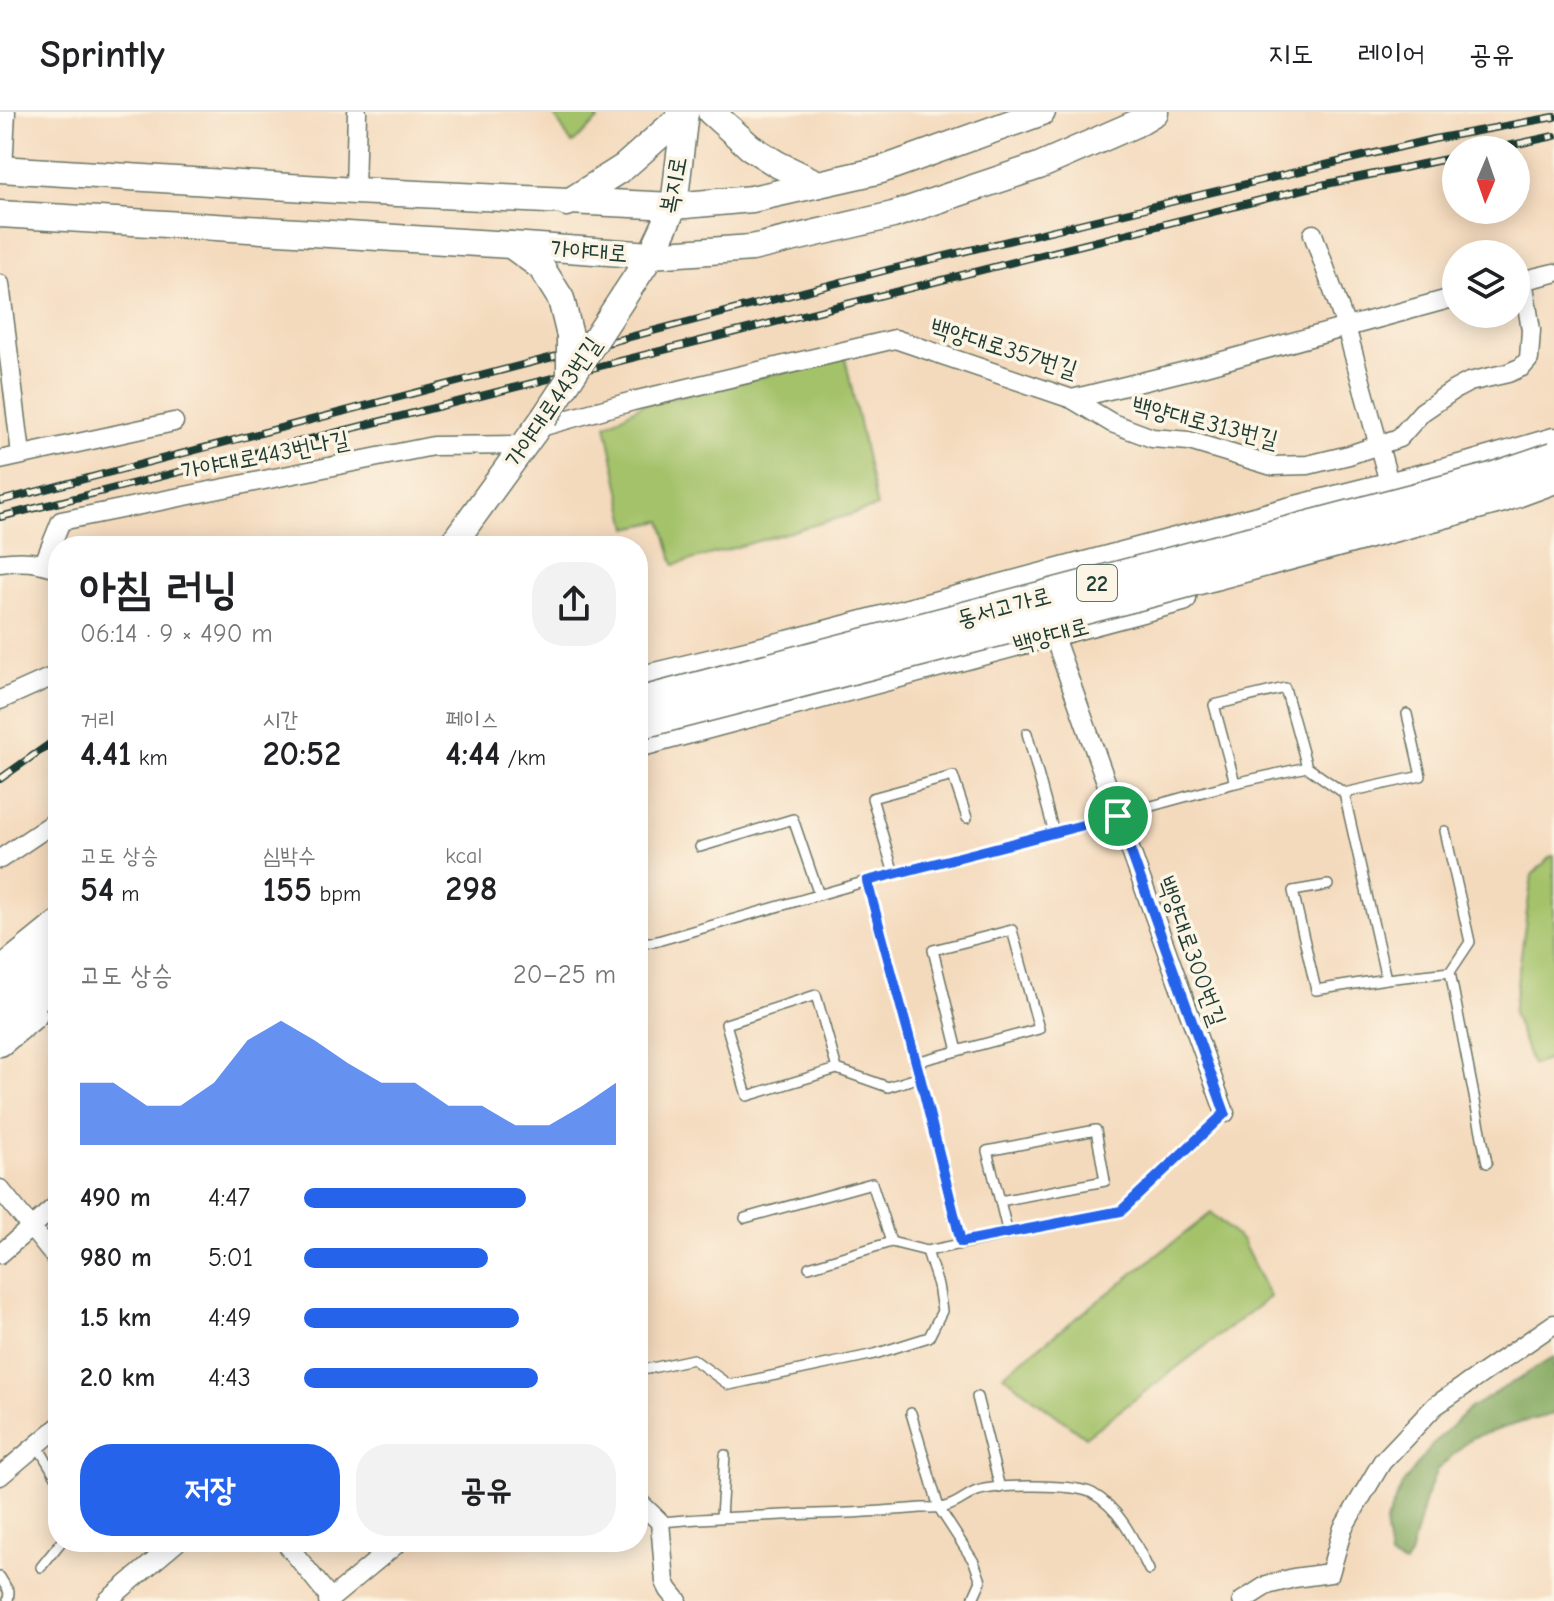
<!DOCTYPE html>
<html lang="ko">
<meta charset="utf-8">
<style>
body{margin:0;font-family:"Comic Neue","Poor Story",sans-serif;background:#f2f2f2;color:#202124;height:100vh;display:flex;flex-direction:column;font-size:30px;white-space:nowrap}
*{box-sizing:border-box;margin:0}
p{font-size:26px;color:#757577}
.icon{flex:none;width:44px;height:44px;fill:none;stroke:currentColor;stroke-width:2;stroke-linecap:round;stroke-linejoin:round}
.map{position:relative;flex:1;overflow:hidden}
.side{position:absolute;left:48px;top:424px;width:600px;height:1016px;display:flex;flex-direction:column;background:#fff;border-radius:32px;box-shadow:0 4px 20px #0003}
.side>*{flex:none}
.needle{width:52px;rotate:182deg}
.controls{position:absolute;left:1442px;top:24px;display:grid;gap:16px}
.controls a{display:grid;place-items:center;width:88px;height:88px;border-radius:50%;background:#fff;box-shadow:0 4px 20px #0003;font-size:40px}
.pin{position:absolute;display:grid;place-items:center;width:68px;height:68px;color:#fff;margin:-34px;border:4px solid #fff;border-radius:50%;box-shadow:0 2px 8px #0007}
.round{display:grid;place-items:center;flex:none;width:84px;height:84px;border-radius:32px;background:#f2f2f2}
.overview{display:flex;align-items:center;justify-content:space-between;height:136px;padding:0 32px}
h1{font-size:44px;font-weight:700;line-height:60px}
.stats{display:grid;grid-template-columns:repeat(3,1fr);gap:12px;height:136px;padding:8px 32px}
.stats div{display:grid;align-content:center}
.stats b{font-size:34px;font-weight:700}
.stats small{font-size:22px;font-weight:400}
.stats p{font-size:22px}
.chart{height:224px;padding:16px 32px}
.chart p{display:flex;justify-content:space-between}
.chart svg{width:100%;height:144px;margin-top:8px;fill:#2563eb;opacity:.7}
.cta{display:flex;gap:16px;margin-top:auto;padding:16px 32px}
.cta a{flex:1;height:92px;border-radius:32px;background:#2563eb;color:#fff;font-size:32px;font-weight:700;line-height:92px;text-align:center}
.cta a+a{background:#f2f2f2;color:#202124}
ul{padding:0 32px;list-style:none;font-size:26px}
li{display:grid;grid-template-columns:128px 96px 1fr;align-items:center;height:60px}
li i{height:20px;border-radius:10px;background:#2563eb}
header{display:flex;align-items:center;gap:48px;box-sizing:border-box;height:112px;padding:0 40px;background:#fff;border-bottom:2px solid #e0e0e0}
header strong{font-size:38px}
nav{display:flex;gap:44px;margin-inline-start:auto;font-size:28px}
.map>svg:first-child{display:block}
.green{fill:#a4c26a;stroke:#62804f;stroke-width:2}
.forest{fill:#83a85e;stroke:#517249;stroke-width:2}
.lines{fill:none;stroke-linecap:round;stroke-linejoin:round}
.service-casing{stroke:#6a7464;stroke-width:12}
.minor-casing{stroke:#6a7464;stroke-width:21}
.secondary-casing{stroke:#6a7464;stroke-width:29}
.trunk-casing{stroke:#6a7464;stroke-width:33}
.service{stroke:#fff;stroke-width:9}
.minor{stroke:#fff;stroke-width:18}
.secondary{stroke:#fff;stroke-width:26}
.trunk{stroke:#fff;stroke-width:30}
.rail-casing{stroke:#1f3d34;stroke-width:8}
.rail{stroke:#fcf5e5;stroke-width:5;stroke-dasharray:15;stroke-linecap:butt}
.secondary-bridge-casing{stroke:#6a7464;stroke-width:29;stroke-linecap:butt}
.trunk-bridge-casing{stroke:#6a7464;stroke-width:33;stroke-linecap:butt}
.secondary-bridge{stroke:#fff;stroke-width:26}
.trunk-bridge{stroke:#fff;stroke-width:30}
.route-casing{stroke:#fff;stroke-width:16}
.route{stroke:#2563eb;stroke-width:10}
.labels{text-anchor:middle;stroke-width:7;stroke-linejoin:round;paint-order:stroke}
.shield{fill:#fcf5e5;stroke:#617469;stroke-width:2}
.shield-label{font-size:22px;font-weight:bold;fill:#1f3d34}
.street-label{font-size:24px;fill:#1f3d34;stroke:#fcf5e5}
</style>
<header>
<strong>Sprintly</strong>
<nav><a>지도</a><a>레이어</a><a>공유</a></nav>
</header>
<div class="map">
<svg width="1554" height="1489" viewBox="0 0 1554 1489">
<rect width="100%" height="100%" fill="#fcf5e5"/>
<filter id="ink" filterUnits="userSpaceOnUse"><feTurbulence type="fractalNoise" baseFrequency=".0125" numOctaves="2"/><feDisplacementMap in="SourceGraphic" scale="16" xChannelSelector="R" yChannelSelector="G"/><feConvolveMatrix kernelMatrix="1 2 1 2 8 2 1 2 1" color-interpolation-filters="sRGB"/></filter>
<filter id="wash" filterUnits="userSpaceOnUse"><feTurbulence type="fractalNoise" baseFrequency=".006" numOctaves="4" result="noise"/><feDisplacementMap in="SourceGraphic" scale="32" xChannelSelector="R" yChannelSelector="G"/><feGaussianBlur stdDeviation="1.8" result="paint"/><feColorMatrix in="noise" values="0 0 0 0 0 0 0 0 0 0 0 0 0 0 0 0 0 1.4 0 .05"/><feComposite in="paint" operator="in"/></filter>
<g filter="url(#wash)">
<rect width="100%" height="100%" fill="#f4dabd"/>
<g class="green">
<polygon points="552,0 597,0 598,8 572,32"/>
<polygon points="845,245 877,395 674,453 662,409 628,416 606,313 643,292"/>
<polygon points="1551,744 1554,744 1554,946 1532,953 1513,901 1532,763"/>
<polygon points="1211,1101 1242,1129 1270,1185 1085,1325 1003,1263"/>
</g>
<polygon class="forest" points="1554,1245 1554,1302 1522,1310 1471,1326 1437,1358 1425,1387 1410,1444 1405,1453 1390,1446 1385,1412 1402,1373 1434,1331 1469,1297"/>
</g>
<g filter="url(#ink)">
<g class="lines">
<g class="service-casing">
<g id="service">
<polyline points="1027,621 1054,721"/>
<polyline points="1235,671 1214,593 1285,576 1307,655"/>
<polyline points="1344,681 1386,867 1450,860 1470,830 1445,719"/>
<polyline points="700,735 793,707 819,783"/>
<polyline points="894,762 872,686 953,664 967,706"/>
<polyline points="867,769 920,965 961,1130"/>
<polyline points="1328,773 1293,779 1316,878 1386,867"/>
<polyline points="638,830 654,830 867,769 1054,721 1235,671 1307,655 1344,681 1421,664 1407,602"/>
<polyline points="1450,860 1487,1051"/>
<polyline points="916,950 1039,917 1012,818 933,838 958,939"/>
<polyline points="837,957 816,883 726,912 747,984 837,957 888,975 920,965"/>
<polyline points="1000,1089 987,1039 1096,1018 1105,1069 1000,1089 1008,1122"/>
<polyline points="745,1106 872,1071 891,1130"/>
<polyline points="809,1155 891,1130 927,1139 1121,1099 1225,1001"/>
<polyline points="638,1259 693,1247 729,1273 875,1242 929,1225 942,1199 938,1173 927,1139"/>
<polyline points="977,1285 1000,1376"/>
<polyline points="911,1301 939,1396 974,1450 981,1469 972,1489"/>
<polyline points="37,1333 58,1368"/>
<polyline points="721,1405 725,1343"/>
<path d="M660,1410c62,-6 125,-7 188,-9 25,-1 49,-3 73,-5 8,0 16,0 24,-1 13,-3 21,-12 32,-16 20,-7 97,-7 115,2 29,16 43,49 57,77"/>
<polyline points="41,1455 61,1430"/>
<polyline points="0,1465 9,1480 8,1489"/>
</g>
</g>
<g class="minor-casing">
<g id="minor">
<polyline points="3,57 6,0"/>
<polyline points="355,79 357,0"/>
<polyline points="1313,122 1346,215 1390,374"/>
<polyline points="1516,170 1554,161"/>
<polyline points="0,172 21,342"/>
<polyline points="1072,287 1112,311 1152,326 1189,329 1272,354 1308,353 1349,343 1399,326 1422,300 1454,278 1469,270 1508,261 1522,255 1529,247 1531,218 1523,168"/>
<polyline points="537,316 633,289 895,227 1072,287 1190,258 1456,185"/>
<polyline points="0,348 174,310"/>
<path d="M0,451c21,-3 38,-2 58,6"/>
<polyline points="44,451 61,409 433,334 524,333"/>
<polyline points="1049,511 1225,1001"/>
<polyline points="0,588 58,562"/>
<polyline points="0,747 58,708"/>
<polyline points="0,1077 58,1149"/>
<polyline points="0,1142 58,1092"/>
<polyline points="0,1364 58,1315"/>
<polyline points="638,1389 660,1410 665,1470 669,1478 678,1489"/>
<polyline points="285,1430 331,1487"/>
<polyline points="107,1489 177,1430"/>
<polyline points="328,1489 399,1430"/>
<polyline points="1242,1489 1267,1473 1294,1466 1330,1461 1343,1416 1382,1350 1435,1294 1554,1212"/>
</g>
</g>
<g class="secondary-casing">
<g id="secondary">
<polyline points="711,0 750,35 777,52 818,72"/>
<polyline points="0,57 355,79 674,94 752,87 881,58 1042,0"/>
<polyline points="567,91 624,55 685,1"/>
<polyline points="0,102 511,133 651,143 752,136 893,103 1039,54 1135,12 1155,0"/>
<polyline points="511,133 541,155 561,187 570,224"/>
<polyline points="624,184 651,143 674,94 685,0"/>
<polyline points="451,434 544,306"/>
<polyline points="638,568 788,532 1288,399 1471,353 1554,329"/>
<polyline points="638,632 1183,486"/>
<polyline points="0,859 58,812"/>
<polyline points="0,931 34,903"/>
</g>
</g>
<g class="trunk-casing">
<g id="trunk">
<polyline points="0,884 58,838"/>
<polyline points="0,913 58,867"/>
</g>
</g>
<use href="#service" class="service"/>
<use href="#minor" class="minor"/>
<use href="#secondary" class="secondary"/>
<use href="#trunk" class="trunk"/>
<g class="rail-casing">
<g id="rail">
<polyline points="1489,38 1554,24"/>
<polyline points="0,389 887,158 1434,27 1554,5"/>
<polyline points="0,405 1312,75 1456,45"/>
<polyline points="0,667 51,631"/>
</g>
</g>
<use href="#rail" class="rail"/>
<g class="secondary-bridge-casing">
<g id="secondary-bridge">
<polyline points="570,266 570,224"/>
<polyline points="544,306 624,184"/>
</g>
</g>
<g class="trunk-bridge-casing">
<g id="trunk-bridge">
<polyline points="638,591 1492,366 1554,345"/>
<polyline points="638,612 1162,477 1503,385 1552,367"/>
</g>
</g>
<use href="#secondary-bridge" class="secondary-bridge"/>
<use href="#trunk-bridge" class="trunk-bridge"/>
</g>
</g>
<g class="lines" filter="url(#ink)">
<g class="route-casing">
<polygon id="route" points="1118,704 1225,1001 1121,1099 961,1130 920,965 867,769"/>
</g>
<use href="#route" class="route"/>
</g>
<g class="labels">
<rect class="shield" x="1077" y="453" width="40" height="36" rx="6"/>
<g class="shield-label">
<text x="1097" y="479">22</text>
</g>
<g class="street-label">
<text transform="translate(673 73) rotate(-79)" y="8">복지로</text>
<text transform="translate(589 139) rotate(4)" y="8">가야대로</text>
<text transform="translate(1004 236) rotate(17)" y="8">백양대로357번길</text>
<text transform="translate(553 290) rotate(-56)" y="8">가야대로443번길</text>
<text transform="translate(1205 310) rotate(14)" y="8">백양대로313번길</text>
<text transform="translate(265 343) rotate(-11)" y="8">가야대로443번나길</text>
<text transform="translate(1004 495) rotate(-15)" y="8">동서고가로</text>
<text transform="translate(1051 523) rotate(-15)" y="8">백양대로</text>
<text transform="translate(1192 839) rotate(70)" y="8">백양대로300번길</text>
</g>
</g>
</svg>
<div class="controls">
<a><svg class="needle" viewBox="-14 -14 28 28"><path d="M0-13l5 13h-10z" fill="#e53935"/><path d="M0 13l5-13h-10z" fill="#757577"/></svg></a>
<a><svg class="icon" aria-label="layers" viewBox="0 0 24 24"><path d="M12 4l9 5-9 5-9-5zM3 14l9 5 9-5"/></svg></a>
</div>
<div class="pin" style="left:1118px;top:704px;background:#1e9e55"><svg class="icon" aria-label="arrive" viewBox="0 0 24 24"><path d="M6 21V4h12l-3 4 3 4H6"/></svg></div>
<section class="side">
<div class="overview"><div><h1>아침 러닝</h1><p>06:14 · 9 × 490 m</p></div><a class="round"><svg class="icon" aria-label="share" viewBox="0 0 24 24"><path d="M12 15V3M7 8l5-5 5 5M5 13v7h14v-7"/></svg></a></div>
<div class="stats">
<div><p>거리</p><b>4.41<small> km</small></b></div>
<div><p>시간</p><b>20:52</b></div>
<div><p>페이스</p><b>4:44<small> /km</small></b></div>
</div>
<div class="stats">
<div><p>고도 상승</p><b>54<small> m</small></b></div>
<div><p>심박수</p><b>155<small> bpm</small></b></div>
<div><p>kcal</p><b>298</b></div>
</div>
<div class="chart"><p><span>고도 상승</span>20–25 m</p>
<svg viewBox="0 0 160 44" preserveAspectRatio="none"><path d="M0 44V25L10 25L20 32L30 32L40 25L50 12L60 6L70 12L80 19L90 25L100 25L110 32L120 32L130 38L140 38L150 32L160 25V44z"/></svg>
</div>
<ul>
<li><b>490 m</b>4:47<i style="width:71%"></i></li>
<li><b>980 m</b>5:01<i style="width:59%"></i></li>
<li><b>1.5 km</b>4:49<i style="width:69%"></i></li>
<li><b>2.0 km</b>4:43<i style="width:75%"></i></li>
</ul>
<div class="cta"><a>저장</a><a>공유</a></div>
</section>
</div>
